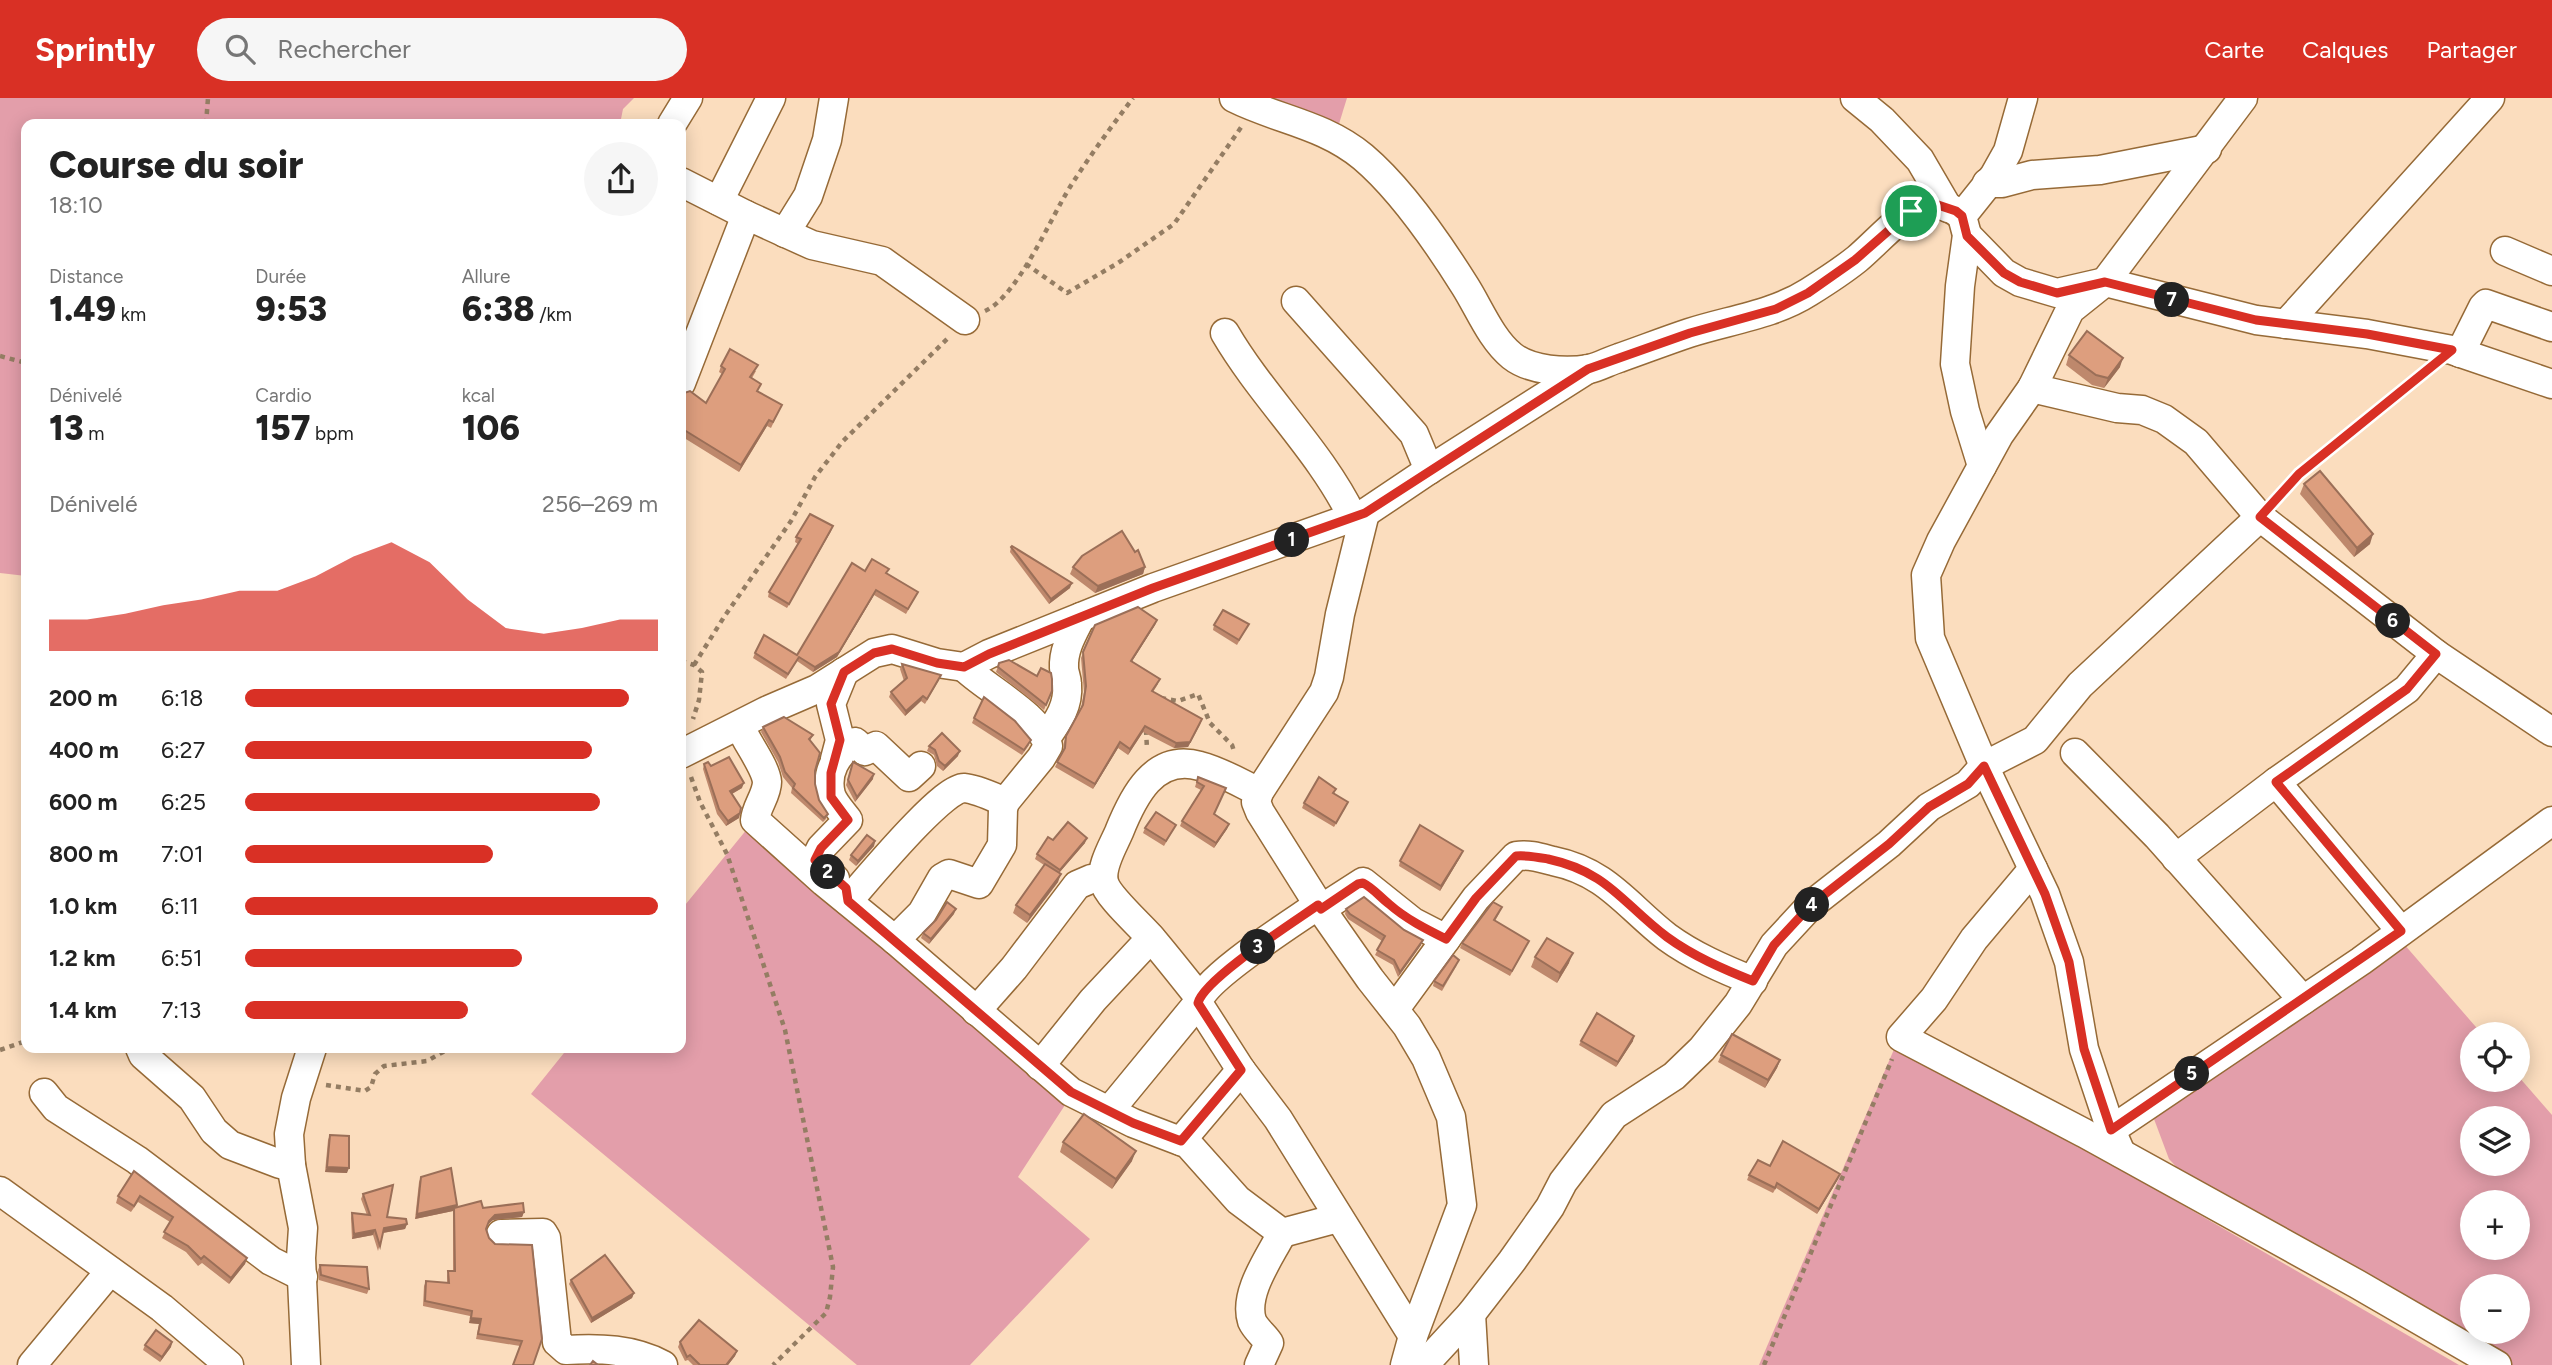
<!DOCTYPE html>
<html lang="fr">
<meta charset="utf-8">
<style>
body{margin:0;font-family:Figtree,sans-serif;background:#f6f6f6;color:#222;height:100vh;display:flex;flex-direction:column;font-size:26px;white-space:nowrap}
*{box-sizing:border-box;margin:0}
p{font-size:23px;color:#767676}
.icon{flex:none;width:38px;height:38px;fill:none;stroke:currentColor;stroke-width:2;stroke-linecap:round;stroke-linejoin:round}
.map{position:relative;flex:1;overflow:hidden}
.panel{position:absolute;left:21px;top:21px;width:665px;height:934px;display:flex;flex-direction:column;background:#fff;border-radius:14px;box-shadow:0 4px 18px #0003}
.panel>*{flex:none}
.buttons{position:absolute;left:2460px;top:924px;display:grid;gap:14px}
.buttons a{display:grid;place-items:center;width:70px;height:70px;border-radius:50%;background:#fff;box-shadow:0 4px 18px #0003;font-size:35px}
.pin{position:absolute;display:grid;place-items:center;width:60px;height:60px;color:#fff;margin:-30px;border:4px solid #fff;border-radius:50%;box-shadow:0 2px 7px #0007}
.km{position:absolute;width:35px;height:35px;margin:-18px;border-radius:50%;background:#222;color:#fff;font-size:19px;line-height:35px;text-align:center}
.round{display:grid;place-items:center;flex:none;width:74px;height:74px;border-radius:37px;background:#f6f6f6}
.summary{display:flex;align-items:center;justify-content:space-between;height:119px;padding:0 28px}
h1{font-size:38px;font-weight:800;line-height:52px}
.figures{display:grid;grid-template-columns:repeat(3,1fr);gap:10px;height:119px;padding:7px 28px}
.figures div{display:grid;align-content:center}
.figures b{font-size:35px;font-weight:800}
.figures small{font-size:19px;font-weight:400}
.figures p{font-size:19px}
.chart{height:196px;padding:14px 28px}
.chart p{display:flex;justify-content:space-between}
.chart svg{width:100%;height:126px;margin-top:7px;fill:#d93025;opacity:.7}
ul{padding:0 28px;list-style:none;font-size:23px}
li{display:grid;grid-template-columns:112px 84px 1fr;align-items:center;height:52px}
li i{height:18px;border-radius:9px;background:#d93025}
header{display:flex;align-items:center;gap:42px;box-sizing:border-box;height:98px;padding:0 35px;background:#d93025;color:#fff}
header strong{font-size:33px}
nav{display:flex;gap:38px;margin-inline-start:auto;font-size:24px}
.search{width:490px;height:63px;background:#f6f6f6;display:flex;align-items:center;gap:18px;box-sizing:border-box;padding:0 24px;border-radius:38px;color:#767676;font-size:26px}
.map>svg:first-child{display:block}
.forest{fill:#e39eaa;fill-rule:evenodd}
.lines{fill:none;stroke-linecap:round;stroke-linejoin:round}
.street-casing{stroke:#966a37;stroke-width:31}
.path{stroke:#947d63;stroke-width:4.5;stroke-dasharray:5 5;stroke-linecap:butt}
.street{stroke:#fff;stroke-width:28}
.wall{fill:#be886c}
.shaded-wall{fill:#9b6f58}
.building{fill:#dd9e7e;stroke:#9b6f58;stroke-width:2}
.route-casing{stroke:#fff;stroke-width:14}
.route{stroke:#d93025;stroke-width:9}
</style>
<header>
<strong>Sprintly</strong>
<div class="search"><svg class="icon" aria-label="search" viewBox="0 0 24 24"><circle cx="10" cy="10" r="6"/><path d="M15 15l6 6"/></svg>Rechercher</div>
<nav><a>Carte</a><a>Calques</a><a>Partager</a></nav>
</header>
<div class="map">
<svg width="2552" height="1267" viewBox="0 0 2552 1267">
<rect width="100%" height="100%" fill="#fbddbe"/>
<g class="forest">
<polygon points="0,0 634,0 623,11 620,26 26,26 26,478 0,475"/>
<polygon points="1244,0 1347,0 1338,29"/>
<polygon points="752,725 1067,1004 1018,1079 1090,1141 970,1267 857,1267 531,996 568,950 681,950 681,812"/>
<path d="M2397,838l85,98h-9v46h45v-4l34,39v250h-40l-317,-178 -26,-28 -18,-48zM2473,1020h45v46h-45zM2473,1104h45v46h-45zM2473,1188h45v46h-45z"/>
<polygon points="1898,942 2459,1267 1759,1267"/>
</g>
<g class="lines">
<g class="street-casing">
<g id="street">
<path d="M1234,0c44,22 89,26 129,59 39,33 75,86 102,129 14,22 26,53 47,70 19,15 54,17 77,13 10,-2 20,-8 30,-11 23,-8 46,-17 70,-25 40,-13 84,-18 120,-41 16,-10 33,-21 48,-33 18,-15 46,-47 66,-54 12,-4 29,2 39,11"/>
<polyline points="1855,0 1882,22 1920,62 1948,110"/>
<polyline points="672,26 688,0"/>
<polyline points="681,84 746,117 812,147 882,163 965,222"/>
<polyline points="1987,85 2002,85 2032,77 2100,72 2207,51"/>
<polyline points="719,103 771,0"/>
<polyline points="785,135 808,98 827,42 834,0"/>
<polyline points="1967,137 2004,175 2020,184 2057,195 2105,184 2256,222 2367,236 2452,252 2552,286"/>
<polyline points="2505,153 2552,173"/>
<polyline points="1296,203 1414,336 1429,372"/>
<polyline points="2286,226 2490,0"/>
<path d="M1225,235c38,65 95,117 128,185"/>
<polyline points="2460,255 2483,209 2486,206 2552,229"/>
<polyline points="681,285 746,117"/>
<polyline points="2032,290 2117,310 2142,312 2164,321 2196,344 2260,419 2436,556 2552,634"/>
<polyline points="1982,368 1965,313 1955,266 1960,188 1967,137 1962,118 1994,78 2008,53 2023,0"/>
<polyline points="1365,415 1340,516 1329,579 1324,594 1259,694 1256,704 1260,714 1321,811 1370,881 1407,928 1426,960 1451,1019 1462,1107 1413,1238 1405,1267"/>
<path d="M740,628c6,16 26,41 27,56 0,13 -11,25 -12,38l69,62 71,58 176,152 62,31 55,21 50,56 44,33 56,-15"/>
<path d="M1046,640c12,-17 23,-32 21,-54 0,-6 -3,-11 -3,-16 -1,-19 9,-35 17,-51"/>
<polyline points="2075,655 2157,738 2303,902"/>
<polyline points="681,656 766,613 817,591 874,555 892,551 937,565 964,569 989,556 1153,490 1365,415 1429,372 1588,271"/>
<polyline points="835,661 840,642 831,606 844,574"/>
<polyline points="2276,684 2401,833"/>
<polyline points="2176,760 2276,684 2407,591 2436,556"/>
<polyline points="2033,771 1974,841 1934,901 1901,939 2084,1035 2357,1186 2497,1267"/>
<path d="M835,781l-20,-19 6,-12 27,-28c-5,-7 -14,-16 -17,-25 -6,-23 6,-42 24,-53l10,9 11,-5 33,31 12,-11"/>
<path d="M848,803c18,-20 95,-114 116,-113 13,1 29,9 41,14"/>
<path d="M1318,807c-24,17 -114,73 -120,98l43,67 37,49 135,217"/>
<polyline points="1321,811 1363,784 1413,824 1446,841"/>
<path d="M895,842l27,-27 20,-35 7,-4 30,10 23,-39 1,-36 2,-7 36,-44 7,-12c-7,-30 -63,-58 -84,-79"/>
<path d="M1199,899c-16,-20 -31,-39 -47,-58 -11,-13 -45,-43 -48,-57 -4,-15 9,-36 15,-50 14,-35 35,-79 81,-66 20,5 40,17 59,26"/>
<path d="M1395,911l81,-111 40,-42c13,-2 25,2 37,5 54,11 74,45 114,76 26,19 56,32 86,44"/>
<polyline points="976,913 1014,870 1077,787 1091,781 1103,779"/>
<polyline points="140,950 143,957 192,1000 214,1033 230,1047 280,1066 291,1067"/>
<polyline points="1040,968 1093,902 1151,840"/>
<polyline points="44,995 56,1010 137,1062 271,1163 303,1179"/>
<polyline points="1110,1012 1198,905"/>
<polyline points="2111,1032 2361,863 2552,723"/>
<polyline points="1181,1043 1241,972"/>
<polyline points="2121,1055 2111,1032 2084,951 2069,864 2045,796 1984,668 1930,540 1926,477 1941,443 1999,337 2032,290 2070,212 2105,184 2243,0"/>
<polyline points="0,1093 162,1210 229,1267"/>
<path d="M501,1136l42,-1 3,5 11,104 9,8c34,-2 67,-1 97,15"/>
<polyline points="1471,1216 1474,1267"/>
<polyline points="32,1267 110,1173"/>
<polyline points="306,1267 301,1160 303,1130 291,1067 289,1036 296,1000 312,950"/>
<path d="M1259,1267l10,-22c-5,-8 -13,-13 -17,-22 -9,-28 18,-64 30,-88"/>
<polyline points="1424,1267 1471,1216 1512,1163 1550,1109 1563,1084 1614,1017 1674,978 1702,951 1738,906 1774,847 1811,807 1889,746 1929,709 1968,686 1984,668 2035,642 2080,587 2260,419"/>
</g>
</g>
<g class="path">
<polyline points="206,26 208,0"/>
<polyline points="1026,166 1067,195 1118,165 1174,126 1242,28"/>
<path d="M985,213c33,-15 65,-92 85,-124 19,-30 41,-60 63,-89"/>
<polyline points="0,258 26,265"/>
<polyline points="2277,401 2299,376 2427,272"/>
<polyline points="681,563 694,567 702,574 699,602 693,621"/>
<polyline points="694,567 724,519 791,423 815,379 843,343 948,240"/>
<polyline points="1161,600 1178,603 1198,596 1210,625 1232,647 1234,653"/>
<polyline points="1146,632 1147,651"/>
<polyline points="691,679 700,704 727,756 785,932 833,1169 830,1199 826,1215 773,1267"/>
<polyline points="0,952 26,943"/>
<polyline points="326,987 365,993 371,989 375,976 384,968 427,963 450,950"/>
<polyline points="1764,1267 1892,961"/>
</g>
<use href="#street" class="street"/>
</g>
<g class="wall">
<polygon points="2069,257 2120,269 2104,290 2092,287 2066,267"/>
<polygon points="721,268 756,273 752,280 758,294 782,307 771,330 767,328 739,374 681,338 681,299 706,305 722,276 719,274"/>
<polygon points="2304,386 2370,446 2354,459 2300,396"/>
<polygon points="831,433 787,510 768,499 769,494 798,446 795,444 796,439"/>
<polygon points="1011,449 1070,490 1049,506 1010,454"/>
<polygon points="1135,454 1145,469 1143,476 1095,495 1070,476 1073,469"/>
<polygon points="865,473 887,476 918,494 906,516 874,497 837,559 813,574 797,563 786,581 753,560 755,555 797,557"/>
<polygon points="1157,522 1155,527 1132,563 1158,586 1153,594 1202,621 1200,627 1188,649 1174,650 1143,634 1128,657 1118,650 1093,691 1055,669 1063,653 1064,644 1066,638 1081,610 1084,594 1081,560 1095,527"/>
<polygon points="1249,526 1237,547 1213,532 1214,527"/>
<polygon points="999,565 1052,593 1044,612 996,574"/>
<polygon points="902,566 939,582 925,606 921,603 905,618 889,599 891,594 904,583 900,571"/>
<polygon points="974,620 1029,647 1022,657 972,625"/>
<polygon points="763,629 813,637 810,643 815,673 815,686 819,702 828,716 826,721 823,724 791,695 792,690 783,679 778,664 761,634"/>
<polygon points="929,648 958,658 943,673 937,668 934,657 927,653"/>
<polygon points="853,664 873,681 855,704 846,687"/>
<polygon points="704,666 711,668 742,690 732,696 740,715 739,720 726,728 717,716 703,671"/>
<polygon points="1198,679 1226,690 1214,716 1229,726 1227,731 1214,750 1180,728 1182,723 1201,692 1195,689"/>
<polygon points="1336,691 1334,696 1346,709 1334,729 1302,710 1304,705"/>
<polygon points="1176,727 1164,748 1143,735 1145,730"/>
<polygon points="1053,742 1085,745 1059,775 1058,784 1027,825 1013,815 1016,807 1044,767 1035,761 1037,756"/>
<polygon points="875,743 874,748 856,768 849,762 851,757"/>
<polygon points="1461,758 1440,793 1399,768 1400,763"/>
<polygon points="1346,811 1421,847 1398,879 1393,867 1375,857 1382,843 1348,821 1345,816"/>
<polygon points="1500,814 1495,823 1529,843 1510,878 1460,850 1462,845"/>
<polygon points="954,816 929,846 921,840 923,835"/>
<polygon points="1535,859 1569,865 1557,885 1531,869"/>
<polygon points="1457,867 1442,893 1433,888 1434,883"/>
<polygon points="1581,943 1633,943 1616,969 1579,947"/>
<polygon points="1721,957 1780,962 1777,970 1765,990 1718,964"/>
<polygon points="330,1037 347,1075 325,1074 328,1042"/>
<polygon points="1063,1044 1132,1063 1112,1091 1060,1054"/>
<polygon points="1770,1068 1838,1081 1817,1116 1776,1090 1773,1095 1747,1082 1749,1077"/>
<polygon points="134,1073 247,1160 245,1166 229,1186 202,1165 198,1168 186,1154 162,1140 170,1124 138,1104 131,1114 116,1105 118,1098"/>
<polygon points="421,1079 457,1107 457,1109 483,1110 524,1114 522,1119 493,1122 487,1127 486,1131 489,1140 542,1241 520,1248 476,1241 479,1226 469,1225 470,1218 423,1208 424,1188 426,1183 447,1185 447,1178 448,1173 453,1173 453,1113 415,1121 419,1084"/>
<polygon points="363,1096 387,1119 407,1126 405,1131 383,1135 378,1153 373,1137 352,1141 351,1120 352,1115 367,1117 361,1101"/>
<polygon points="320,1167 369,1191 367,1196 319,1182 318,1172"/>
<polygon points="571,1182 634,1195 632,1200 591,1225 569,1186"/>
<polygon points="172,1244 171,1249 160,1264 143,1252 145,1247"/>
<polygon points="680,1244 737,1253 735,1258 728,1267 693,1267 688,1262 685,1263 678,1249"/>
</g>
<g class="shaded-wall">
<polygon points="2123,260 2120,269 2104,290 2108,280"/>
<polygon points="769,322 767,328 739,374 741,367"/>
<polygon points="833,428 831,433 787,510 789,506"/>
<polygon points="2373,436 2370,446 2354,459 2357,450"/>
<polygon points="1145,469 1143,476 1095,495 1098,488"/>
<polygon points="1072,485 1070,490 1049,506 1051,501"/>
<polygon points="876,492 874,497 837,559 813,574 815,569"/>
<polygon points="1157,522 1155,527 1129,568 1131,563"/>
<polygon points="923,598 921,603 905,618 906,613"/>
<polygon points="1202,621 1188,649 1174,650 1176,645"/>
<polygon points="1145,628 1143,634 1128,657 1130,651"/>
<polygon points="1120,644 1118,650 1093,691 1095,686"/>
<polygon points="960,653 958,658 943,673 945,668"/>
<polygon points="874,676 873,681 855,704 857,699"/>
<polygon points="744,685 742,690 728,698 730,693"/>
<polygon points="740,715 739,720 726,728 728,723"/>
<polygon points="1229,726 1227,731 1214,750 1216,745"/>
<polygon points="1087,740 1085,745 1058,776 1060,772"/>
<polygon points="875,743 874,748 856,768 858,763"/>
<polygon points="1463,753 1461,758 1440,793 1441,788"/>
<polygon points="1061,776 1058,784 1027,825 1030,817"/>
<polygon points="956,811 954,816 929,846 931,841"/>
<polygon points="1423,842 1421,847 1398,879 1400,874"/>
<polygon points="1573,855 1569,865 1557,885 1560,875"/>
<polygon points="1634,938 1633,943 1616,969 1618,964"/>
<polygon points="1780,962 1777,970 1765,990 1768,982"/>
<polygon points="1136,1053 1132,1063 1112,1091 1116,1081"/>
<polygon points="327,1069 349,1070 347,1075 325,1074"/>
<polygon points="1840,1076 1838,1081 1817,1116 1819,1111"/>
<polygon points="457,1107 456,1112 454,1110 453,1113 415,1121 417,1116"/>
<polygon points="524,1114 522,1119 493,1122 487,1127 489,1123 495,1117"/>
<polygon points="407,1126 405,1131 382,1135 384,1130"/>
<polygon points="375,1132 373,1137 352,1141 354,1136"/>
<polygon points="247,1160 245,1166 229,1186 231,1180"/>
<polygon points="634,1195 632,1200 591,1225 592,1220"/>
<polygon points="471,1220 481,1221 479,1226 469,1225"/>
<polygon points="172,1244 171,1249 160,1264 162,1259"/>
<polygon points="737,1253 735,1258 728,1267 726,1267"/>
</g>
<g class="building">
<polygon points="2087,233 2123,260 2108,280 2096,277 2069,257"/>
<polygon points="730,251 758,267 750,279 761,286 757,293 782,307 773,324 769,322 741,367 681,330 681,299 684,295 690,293 706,305 725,271 721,268"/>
<polygon points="2320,373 2373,436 2357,450 2304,386"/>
<polygon points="810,416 833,428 789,506 769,494 801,441 796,439"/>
<polygon points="1122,433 1135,454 1138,452 1145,469 1098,488 1073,469 1082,458"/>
<polygon points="1012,448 1072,485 1051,501 1011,449"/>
<polygon points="872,461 889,471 886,475 918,494 908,511 876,492 839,554 815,569 799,559 788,576 755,555 764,537 797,557 852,465 865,473"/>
<polygon points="1138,509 1157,522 1131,563 1160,581 1152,593 1202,621 1190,644 1176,645 1145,628 1130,651 1120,644 1095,686 1057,664 1065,650 1066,638 1083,607 1086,588 1083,554 1095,527"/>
<polygon points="1223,512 1249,526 1239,542 1214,527"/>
<polygon points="1009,562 1037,578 1041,570 1051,575 1052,581 1052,593 1046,607 998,569 999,565"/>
<polygon points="902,566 941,577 927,601 923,598 906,613 891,594 907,580"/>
<polygon points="984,599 1015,623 1031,642 1024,652 974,620"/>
<polygon points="784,619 813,637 809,641 820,655 815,673 815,686 819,702 828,716 824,720 793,690 795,686 785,674 780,659 763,629"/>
<polygon points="942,635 960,653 945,668 939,663 935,652 929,648"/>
<polygon points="729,659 744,685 730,693 741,710 740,715 728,723 719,711 704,666 708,664 711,668"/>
<polygon points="853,664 874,676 857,699 848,682"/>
<polygon points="1198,679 1226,690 1214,716 1229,726 1216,745 1182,723 1204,688 1197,684"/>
<polygon points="1319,679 1336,691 1333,695 1348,704 1336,725 1304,705"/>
<polygon points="1156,714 1176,727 1166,743 1145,730"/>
<polygon points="1068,724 1087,740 1060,772 1037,756 1048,739 1053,742"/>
<polygon points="1420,727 1463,753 1441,788 1400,763"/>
<polygon points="867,737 875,743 858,763 851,757"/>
<polygon points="1045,766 1061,776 1030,817 1016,807"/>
<polygon points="1364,799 1404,832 1423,842 1400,874 1394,862 1377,852 1385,838 1350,816 1346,811"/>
<polygon points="947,804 956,811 931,841 923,835 936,822"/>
<polygon points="1493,804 1502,809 1494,822 1529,843 1512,873 1462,845"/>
<polygon points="1547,840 1573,855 1560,875 1535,859"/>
<polygon points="1453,857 1459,862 1443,888 1434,883"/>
<polygon points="1597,915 1634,938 1618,964 1581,943"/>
<polygon points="1732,936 1780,962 1768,982 1721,957"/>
<polygon points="1084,1016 1136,1053 1116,1081 1063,1044"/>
<polygon points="330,1037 349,1038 349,1070 327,1069"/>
<polygon points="1783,1043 1840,1076 1819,1111 1777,1085 1775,1090 1749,1077 1758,1062 1770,1068"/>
<polygon points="451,1070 457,1107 417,1116 421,1079"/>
<polygon points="134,1073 247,1160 231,1180 204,1158 201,1161 188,1148 164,1134 173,1119 140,1098 134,1108 118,1098"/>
<polygon points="393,1087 387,1119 406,1121 407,1126 384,1130 380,1148 375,1132 354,1136 352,1115 370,1117 363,1096"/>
<polygon points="481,1103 483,1110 523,1105 524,1114 495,1117 489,1123 486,1131 489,1140 495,1146 532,1147 542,1241 533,1267 513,1267 522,1243 478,1236 481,1221 471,1220 472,1213 425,1203 426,1183 449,1185 448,1173 455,1173 454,1110"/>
<polygon points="605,1157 634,1195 592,1220 571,1182"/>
<polygon points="320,1167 367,1169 369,1191 321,1177"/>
<polygon points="699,1222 737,1253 726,1267 700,1267 690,1257 687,1259 680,1244"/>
<polygon points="156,1232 172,1244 162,1259 145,1247"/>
<polygon points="593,1263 598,1267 590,1267"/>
</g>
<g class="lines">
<g class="route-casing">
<path id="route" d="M1932,105l24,8 6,5 5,20 37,37 16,9 37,11 48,-11 151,38 111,14 85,16 -153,124 -39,43 176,137 -29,35 -131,93 125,149 -290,199 -27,-81 -15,-87 -24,-68 -61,-128 -16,18 -39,23 -40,37 -78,61 -37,40 -21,36c-30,-12 -60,-25 -86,-44 -45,-34 -59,-65 -119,-78 -11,-2 -21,-4 -32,-3l-40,42 -30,41c-20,-10 -40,-20 -57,-35 -9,-7 -16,-16 -26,-21l-5,1 -37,25 -3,-4c-24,17 -114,74 -120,98l43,67 -60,71 -48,-18 -62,-31 -223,-191 -2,-13 -31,-28 6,-12 27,-28 -17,-23v-24l9,-33 -9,-36 13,-32 30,-19 18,-4 45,14 27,4 25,-13 164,-66 212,-75 223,-144 102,-36 86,-24 32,-16 47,-33 56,-49z"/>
</g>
<use href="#route" class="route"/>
</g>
</svg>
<div class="buttons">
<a><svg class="icon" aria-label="locate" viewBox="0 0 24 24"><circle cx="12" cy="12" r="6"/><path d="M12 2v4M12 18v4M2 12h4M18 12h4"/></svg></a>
<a><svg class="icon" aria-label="layers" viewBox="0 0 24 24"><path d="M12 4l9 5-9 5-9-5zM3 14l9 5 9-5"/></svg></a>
<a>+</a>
<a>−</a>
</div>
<div class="pin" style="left:1911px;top:113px;background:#1e9e55"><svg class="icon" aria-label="arrive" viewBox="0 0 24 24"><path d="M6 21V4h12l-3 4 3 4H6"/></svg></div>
<b class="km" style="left:1292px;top:442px">1</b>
<b class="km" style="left:828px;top:774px">2</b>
<b class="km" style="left:1258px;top:849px">3</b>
<b class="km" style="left:1812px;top:807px">4</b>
<b class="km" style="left:2192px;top:976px">5</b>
<b class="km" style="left:2393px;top:523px">6</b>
<b class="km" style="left:2172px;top:202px">7</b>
<section class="panel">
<div class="summary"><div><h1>Course du soir</h1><p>18:10</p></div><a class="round"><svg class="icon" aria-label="share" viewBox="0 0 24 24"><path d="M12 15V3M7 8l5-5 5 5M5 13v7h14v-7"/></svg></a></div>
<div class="figures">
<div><p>Distance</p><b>1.49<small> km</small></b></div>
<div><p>Durée</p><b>9:53</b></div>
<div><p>Allure</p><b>6:38<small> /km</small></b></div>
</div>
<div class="figures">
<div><p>Dénivelé</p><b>13<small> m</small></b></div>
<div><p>Cardio</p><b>157<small> bpm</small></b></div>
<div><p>kcal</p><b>106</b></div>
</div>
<div class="chart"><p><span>Dénivelé</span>256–269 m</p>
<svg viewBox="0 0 160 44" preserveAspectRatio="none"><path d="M0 44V33L10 33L20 31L30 28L40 26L50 23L60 23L70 18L80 11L90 6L100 13L110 26L120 36L130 38L140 36L150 33L160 33V44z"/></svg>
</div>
<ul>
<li><b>200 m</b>6:18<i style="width:93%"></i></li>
<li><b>400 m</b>6:27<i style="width:84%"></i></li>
<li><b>600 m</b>6:25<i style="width:86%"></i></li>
<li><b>800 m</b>7:01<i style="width:60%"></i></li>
<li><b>1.0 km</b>6:11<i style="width:100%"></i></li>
<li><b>1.2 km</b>6:51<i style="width:67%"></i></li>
<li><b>1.4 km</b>7:13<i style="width:54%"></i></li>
</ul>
</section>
</div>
